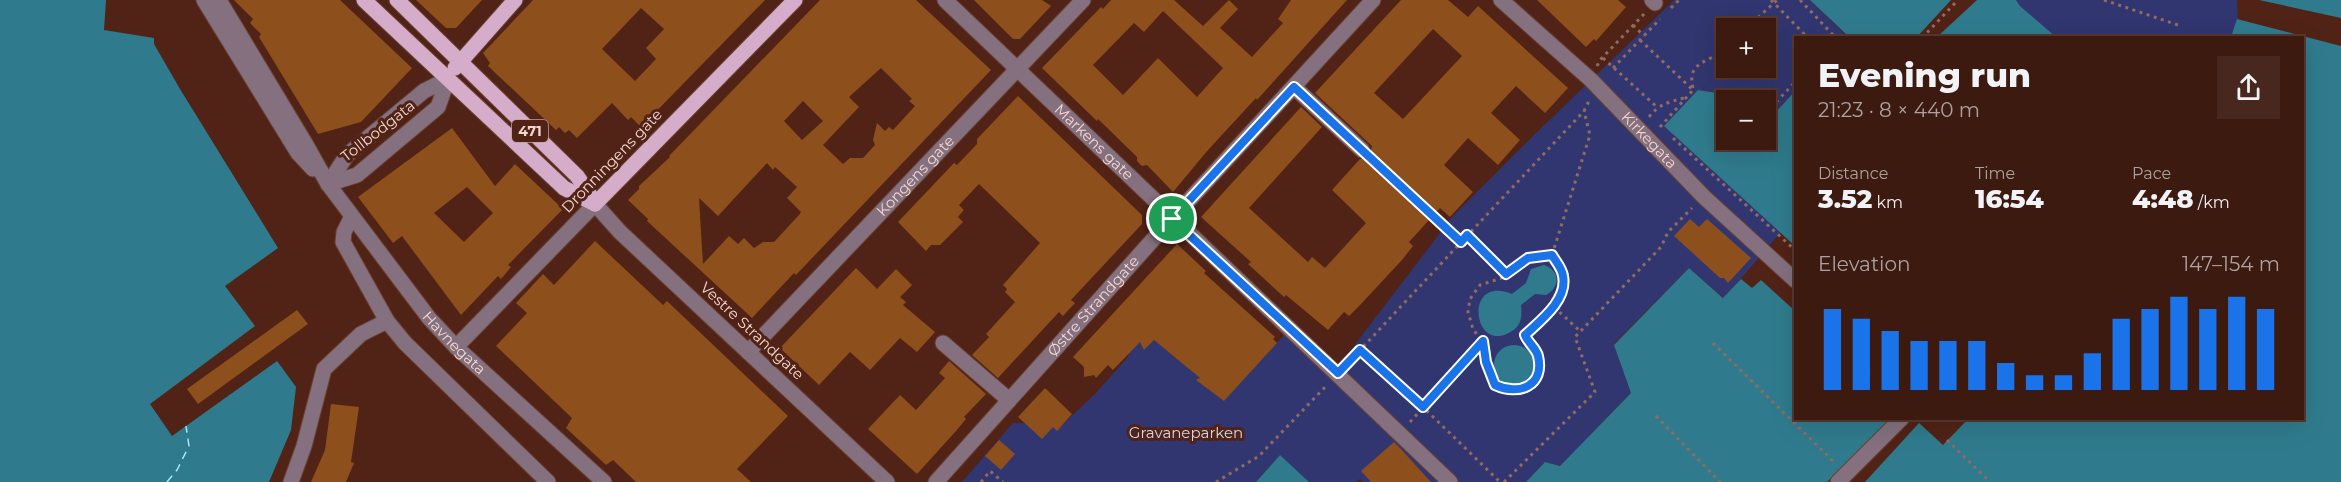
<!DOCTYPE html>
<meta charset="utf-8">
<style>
body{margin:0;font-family:Montserrat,sans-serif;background:#47271e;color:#f1f3f6;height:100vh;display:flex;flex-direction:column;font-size:22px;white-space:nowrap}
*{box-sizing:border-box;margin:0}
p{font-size:20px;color:#aca19f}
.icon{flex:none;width:33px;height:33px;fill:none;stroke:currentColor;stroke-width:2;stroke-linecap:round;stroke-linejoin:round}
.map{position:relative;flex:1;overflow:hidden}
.side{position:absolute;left:1794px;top:36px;width:510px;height:384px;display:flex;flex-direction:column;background:#3c1a10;border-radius:0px;box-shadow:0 6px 24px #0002,0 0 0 2px #553830}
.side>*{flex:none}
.controls{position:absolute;left:1716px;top:18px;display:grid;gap:12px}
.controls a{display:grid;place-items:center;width:60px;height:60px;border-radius:0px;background:#3c1a10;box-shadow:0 6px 24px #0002,0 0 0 2px #553830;font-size:30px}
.pin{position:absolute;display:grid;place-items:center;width:51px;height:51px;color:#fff;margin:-26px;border:3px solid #fff;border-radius:50%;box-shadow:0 2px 6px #0007}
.round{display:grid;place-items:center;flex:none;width:63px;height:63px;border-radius:0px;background:#47271e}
.summary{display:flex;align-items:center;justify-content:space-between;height:102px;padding:0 24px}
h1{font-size:33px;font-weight:800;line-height:45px}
.figures{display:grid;grid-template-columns:repeat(3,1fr);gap:9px;height:102px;padding:6px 24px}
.figures div{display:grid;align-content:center}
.figures b{font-size:26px;font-weight:800}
.figures small{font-size:16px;font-weight:400}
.figures p{font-size:16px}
.chart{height:168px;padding:12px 24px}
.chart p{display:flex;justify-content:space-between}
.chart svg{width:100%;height:108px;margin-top:6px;stroke:#1a73e8;stroke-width:6}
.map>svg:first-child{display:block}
.green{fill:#313670;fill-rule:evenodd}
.water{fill:#2f7b8d}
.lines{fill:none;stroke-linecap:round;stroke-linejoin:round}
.ferry{stroke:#abe7f7;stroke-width:1.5;stroke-dasharray:8 6;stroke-linecap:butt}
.building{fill:#8d4f1b;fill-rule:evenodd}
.minor-casing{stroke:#6a4033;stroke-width:17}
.major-casing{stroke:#6a4033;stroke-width:17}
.path{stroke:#926b60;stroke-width:3;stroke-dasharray:3 4.5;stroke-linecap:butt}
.minor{stroke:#84707e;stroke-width:15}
.major{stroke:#d5adca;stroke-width:15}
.route-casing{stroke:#fff;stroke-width:12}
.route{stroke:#1a73e8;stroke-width:8}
.labels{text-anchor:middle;stroke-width:6;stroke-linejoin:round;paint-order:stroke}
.shield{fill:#502316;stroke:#c3a097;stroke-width:1.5}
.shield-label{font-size:14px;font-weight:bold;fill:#f4d6ce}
.street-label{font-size:15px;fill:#f4d6ce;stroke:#502316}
.park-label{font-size:15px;fill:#d3d7ee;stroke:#502316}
</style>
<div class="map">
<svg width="2341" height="482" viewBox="0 0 2341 482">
<rect width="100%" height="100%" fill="#502316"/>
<g class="green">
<path d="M1674,0h136l37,36 -2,2h-49l-1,53 -29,32v-23l-68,-10 -33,36 116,106 -57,66 -35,-30 -75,76 17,49 -71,73 -15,-4 -19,20h-163l-3,-3 -4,3h-47l-29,-27 -24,27h-294l51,-59 49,2 32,-30 34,-38 3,-28 27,14 66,55 65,-68 45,42 119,-156 78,-78zM1726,28h40v40h-40z"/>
<polygon points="2016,0 2237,0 2238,20 2231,37 2056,37 2020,6"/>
</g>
<g class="water">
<polygon points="0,0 106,0 104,30 154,38 154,44 180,89 278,248 225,286 255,326 150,404 172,436 277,361 296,387 291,430 269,482 0,482"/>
<polygon points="1810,0 1951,0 1916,38 1845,37 1847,35"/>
<polygon points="1977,0 2016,0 2020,6 2056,37 1937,37"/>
<polygon points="2259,0 2341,0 2341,18"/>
<polygon points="2237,19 2341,46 2341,482 1865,482 1919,423 1943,445 1968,419 2302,418 2302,38 2231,37"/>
<polygon points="1698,90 1761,100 1726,100 1726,140 1766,140 1766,123 1795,91 1795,246 1664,126"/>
<path d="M1544,265c16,5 17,22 2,30l-11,-1 -14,11c1,10 1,20 -9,26 -39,26 -50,-57 0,-37l14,-11 5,-14z"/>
<polygon points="1689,268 1723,298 1741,279 1752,288 1761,280 1795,311 1796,418 1890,419 1827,482 1526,482 1545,462 1560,466 1631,393 1614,345"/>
<circle cx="1514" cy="365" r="20"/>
<polygon points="1280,455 1309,482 1256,482"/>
</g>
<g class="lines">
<polyline class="ferry" points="167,482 177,470 189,446 186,426"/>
</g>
<g class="building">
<polygon points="234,0 340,0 412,68 361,122 318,134 259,37 261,34 250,23 253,19"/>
<polygon points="416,0 482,0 456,28 446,28"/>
<path d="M533,0h232l-124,127 -10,-10 -3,3 -16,-17 -35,35 -8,-8 -4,3 -6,-6 -3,3 -68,-64 2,-3 -7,-10zM641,8l23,21 -18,19 10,11 -21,22 -33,-32z"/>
<path d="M820,0h96l75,70 -195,205 -2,-2 -42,45 -105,-97 1,-2 -20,-19 11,-11v-3l31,-29 -1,-1zM881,68l31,31 -3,2 6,5 -22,24 -4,-3 -4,4 -8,-8 -4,17 2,5 -12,13h-13l-7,6 -20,-19 36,-38 -10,-10zM803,101l20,20 -21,19 -18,-19zM767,163l6,7 2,-3 22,20 -10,11 14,14 -2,3 -25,27h-11l-9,6 -10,-10 -6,6 -9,-8 -26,28 -4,-66 19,18z"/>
<polygon points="974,0 1042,0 1051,6 1020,39 1013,39"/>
<path d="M1111,0h63l29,26 26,-26 9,9 -18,19 32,29 31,-34 -5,-4 13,-19h56l-90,100 -1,-2 -48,52 -35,42 -26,-27 -5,1 -5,-5v-4l-39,-38 -1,2 -55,-53 59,-61 2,2zM1163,11l60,57 -26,29 -39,-39 -35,37 -30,-30 41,-42 10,9z"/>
<path d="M1401,0h47l20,17 10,-11 90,82 -23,25 -29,-27 -25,27 29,27 -22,25 -30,-27 -24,27 29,27 -23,25 -10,-9 -31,34 4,4 -11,14 -41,44 -12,12 -5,-4 -16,18 -42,-35 -2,2 -36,-33 3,-2 -50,-45 100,-110 21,20 -73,81 59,54 4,-5 13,11 41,-45 -34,-33 28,-31 9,-3 3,-10 -57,-53zM1433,29l29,27 -59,63 -29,-26z"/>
<polygon points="1537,0 1618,0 1626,7 1596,41 1594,39 1586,47"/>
<polygon points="1018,96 1142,215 1142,224 1071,300 1075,303 1063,316 1059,312 998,378 972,355 989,337 986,334 1015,302 1005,292 1007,289 1003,285 1040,243 979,184 959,205 964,210 958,217 963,222 940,245 931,245 926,251 898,222 954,163 957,165 977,144 977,139"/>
<path d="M452,128l43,58 20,-22 48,45 -55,56 3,2 -10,12 -3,-3 -37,39 -59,-79 -9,7 -35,-46zM467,187l26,26 -29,29 -30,-29z"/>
<polygon points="1690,219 1699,227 1707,219 1751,258 1728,283 1724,278 1720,278 1674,236"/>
<polygon points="595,241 663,305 667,301 788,416 737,469 751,482 636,482 613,460 606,465 566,428 572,418 496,346 527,313 516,303 543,274 554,285"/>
<polygon points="1177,244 1206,271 1204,273 1275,337 1273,339 1277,343 1224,401 1196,380 1200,378 1154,340 1144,350 1140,342 1113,370 1108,365 1096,378 1094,375 1084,377 1084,367 1073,357"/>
<polygon points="856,268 877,289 896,269 912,285 900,297 906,302 903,305 935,332 917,352 900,338 870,370 850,352 819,385 780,348"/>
<polygon points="297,310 308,324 198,404 187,389"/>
<polygon points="949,361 986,394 964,417 966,419 956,431 917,474 868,429 900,395 916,410 945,378 939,373"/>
<polygon points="1045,388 1072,414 1057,431 1053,427 1042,439 1018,417"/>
<polygon points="331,404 359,407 351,462 354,463 346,482 311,482 325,450"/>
<polygon points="999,440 1015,454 1001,470 985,456"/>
<polygon points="1394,442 1400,448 1431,482 1371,482 1361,471"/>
</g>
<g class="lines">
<g class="minor-casing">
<g id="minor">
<polyline points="204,0 298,153 313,169"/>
<path id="s1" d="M219,0l86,143 23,41 101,134 27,29 148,135"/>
<path id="s2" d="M945,0l505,482"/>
<path id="s3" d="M1501,0l90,80 113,117 92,84"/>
<polyline points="1652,0 1655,3"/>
<polyline points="1294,87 1362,150"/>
<polyline points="328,184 357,175 438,107 448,79"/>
<polyline points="328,184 347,155 424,91 448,79"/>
<polyline points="351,218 344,232 343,242 387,321 405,343 548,482"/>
<polyline points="943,343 1009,400"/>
<polyline points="456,347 595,204 620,232 887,482"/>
<path id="s4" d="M748,352l335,-352"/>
<polyline points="291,482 304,446 324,369 361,334 387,321"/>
<path id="s5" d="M936,482l222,-248 215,-234"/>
<polyline points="1838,482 1902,418"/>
</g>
</g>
<g class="major-casing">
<g id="major">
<polyline points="364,0 564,188 595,204"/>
<polyline points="397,0 577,176 594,201"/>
<polyline points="455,68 515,0"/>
<polyline points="595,204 795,0"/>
</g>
</g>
<g class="path">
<polyline points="1771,0 1808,38"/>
<polyline points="1800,0 1836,38"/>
<polyline points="2104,0 2178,25"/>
<polyline points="1671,8 1679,0"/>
<polyline points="1633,25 1644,36"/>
<polyline points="1747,28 1777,0"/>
<polyline points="1922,38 1958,0"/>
<polyline points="1640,40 1693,90"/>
<polyline points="1603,58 1657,107"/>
<polyline points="1597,66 1600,60 1645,13"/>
<polyline points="1613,68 1660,19"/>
<path d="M1693,88c-7,-28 18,-25 33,-40"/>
<polyline points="1766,113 1796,81"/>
<path d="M1649,117c10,-13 20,-15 35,-19"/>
<polyline points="1660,127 1693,90"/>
<polyline points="1673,138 1796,251"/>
<polyline points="1374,161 1461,241"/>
<path d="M1467,235l39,39 -4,4 -22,7 -10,14 -2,13 5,17 11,15 2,18 9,23c24,11 50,2 43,-29 -2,-8 -10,-13 -13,-21 15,-14 43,-35 38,-59 -1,-8 -7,-14 -11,-21l-24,3 -22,16"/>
<polyline points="1552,255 1590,135 1584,111"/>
<polyline points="1554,307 1580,331"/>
<polyline points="1713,343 1834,462"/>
<polyline points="1360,350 1423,407 1500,482"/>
<polyline points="1348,363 1584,111 1589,101"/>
<polyline points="1656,416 1720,482"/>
<polyline points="1410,422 1483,341"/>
<polyline points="1947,440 1990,482"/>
<polyline points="981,482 990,471 1003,482"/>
<polyline points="1216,482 1259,456 1327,385"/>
<polyline points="1504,482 1595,392 1575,337 1661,247 1668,232 1692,208"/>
</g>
<use href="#minor" class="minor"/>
<use href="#major" class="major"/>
</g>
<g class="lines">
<g class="route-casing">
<path id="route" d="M1294,87l167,155 6,-7 39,39 22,-16 24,-3c4,7 10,13 11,21 5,24 -23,45 -38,59 3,8 11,13 13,21 7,30 -19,40 -43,29l-9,-23 -3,-21 -60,66 -63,-57 -22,23 -166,-154z"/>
</g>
<use href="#route" class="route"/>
</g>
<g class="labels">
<rect class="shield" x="512" y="120" width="36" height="22" rx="4.5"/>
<g class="shield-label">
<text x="530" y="136">471</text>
</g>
<g class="street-label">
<text transform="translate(378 131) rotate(-38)" y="5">Tollbodgata</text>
<text dy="5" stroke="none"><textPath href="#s3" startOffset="204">Kirkegata</textPath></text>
<text dy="5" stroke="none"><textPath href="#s2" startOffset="206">Markens gate</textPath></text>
<text transform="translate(612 161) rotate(-46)" y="5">Dronningens gate</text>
<text dy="5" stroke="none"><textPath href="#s4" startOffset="243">Kongens gate</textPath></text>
<text dy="5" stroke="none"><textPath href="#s5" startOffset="236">Østre Strandgate</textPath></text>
<text transform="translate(752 331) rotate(43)" y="5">Vestre Strandgate</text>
<text dy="5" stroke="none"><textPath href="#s1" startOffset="417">Havnegata</textPath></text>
</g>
<g class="park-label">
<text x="1186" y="438">Gravaneparken</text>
</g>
</g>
</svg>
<div class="controls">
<a>+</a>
<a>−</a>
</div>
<div class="pin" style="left:1172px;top:219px;background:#1e9e55"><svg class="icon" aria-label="arrive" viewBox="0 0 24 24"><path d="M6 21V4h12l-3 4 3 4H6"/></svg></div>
<section class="side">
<div class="summary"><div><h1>Evening run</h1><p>21:23 · 8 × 440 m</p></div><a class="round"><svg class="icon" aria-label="share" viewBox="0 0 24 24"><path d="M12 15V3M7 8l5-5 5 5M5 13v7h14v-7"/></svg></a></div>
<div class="figures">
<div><p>Distance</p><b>3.52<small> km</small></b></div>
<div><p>Time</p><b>16:54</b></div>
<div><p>Pace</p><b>4:48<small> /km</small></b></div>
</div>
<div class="chart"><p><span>Elevation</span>147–154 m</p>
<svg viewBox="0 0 160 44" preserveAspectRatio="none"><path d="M5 44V11M15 44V15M25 44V20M35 44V24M45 44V24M55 44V24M65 44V33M75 44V38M85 44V38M95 44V29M105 44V15M115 44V11M125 44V6M135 44V11M145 44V6M155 44V11"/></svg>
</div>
</section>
</div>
